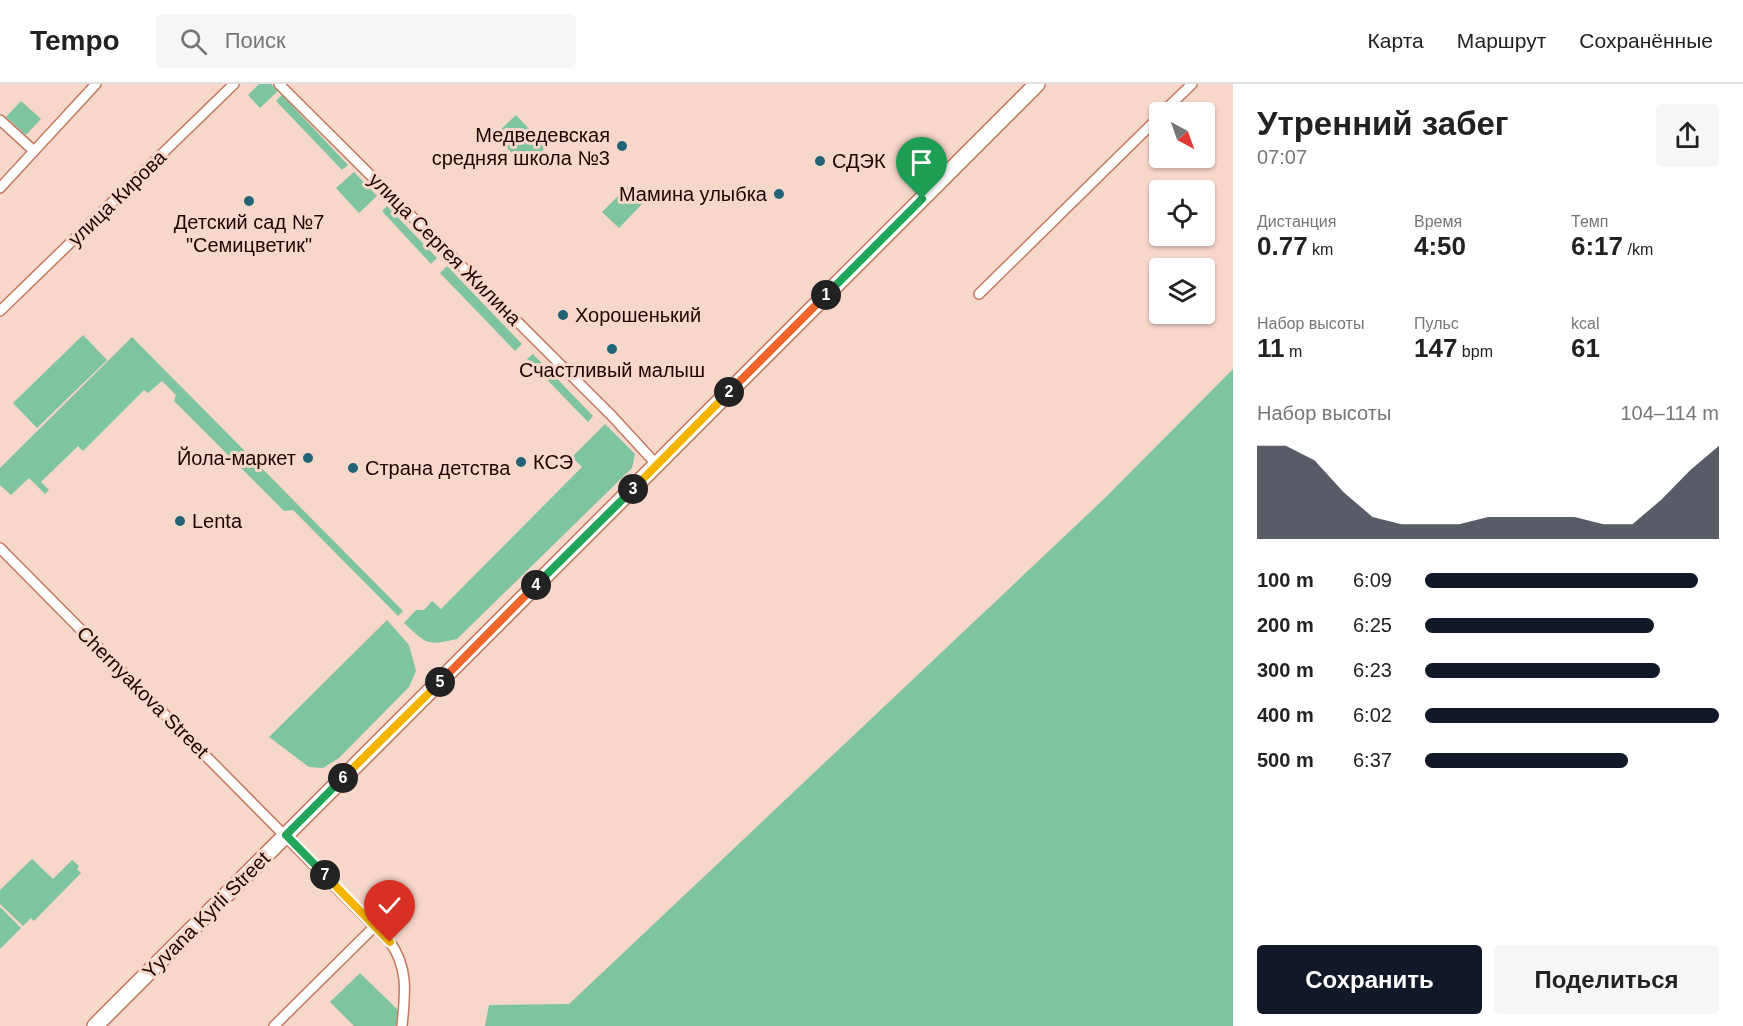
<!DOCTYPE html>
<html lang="ru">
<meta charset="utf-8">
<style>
body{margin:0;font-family:Helvetica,sans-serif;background:#f6f6f6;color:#222;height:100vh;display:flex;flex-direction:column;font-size:22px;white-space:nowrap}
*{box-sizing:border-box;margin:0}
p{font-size:20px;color:#767676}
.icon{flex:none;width:33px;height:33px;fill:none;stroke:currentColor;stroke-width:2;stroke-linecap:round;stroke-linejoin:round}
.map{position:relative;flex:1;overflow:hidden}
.side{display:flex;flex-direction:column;background:#fff;width:510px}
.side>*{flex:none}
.needle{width:39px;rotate:139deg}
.tools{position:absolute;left:1149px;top:18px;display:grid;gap:12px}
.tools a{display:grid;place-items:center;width:66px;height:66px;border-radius:6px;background:#fff;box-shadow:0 2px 4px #0004;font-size:30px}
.pin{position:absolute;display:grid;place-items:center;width:51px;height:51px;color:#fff;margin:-62px -26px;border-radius:50% 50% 50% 0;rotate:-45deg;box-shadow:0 0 6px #0007}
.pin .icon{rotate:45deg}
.km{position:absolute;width:30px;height:30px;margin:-15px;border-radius:50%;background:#222;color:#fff;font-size:16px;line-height:30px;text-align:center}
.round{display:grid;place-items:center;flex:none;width:63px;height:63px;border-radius:6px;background:#f6f6f6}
.head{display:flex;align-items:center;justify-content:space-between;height:102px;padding:0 24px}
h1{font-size:33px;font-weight:800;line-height:45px}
.stats{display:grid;grid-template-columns:repeat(3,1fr);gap:9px;height:102px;padding:6px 24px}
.stats div{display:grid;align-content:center}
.stats b{font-size:26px;font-weight:800}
.stats small{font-size:16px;font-weight:400}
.stats p{font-size:16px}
.chart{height:168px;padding:12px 24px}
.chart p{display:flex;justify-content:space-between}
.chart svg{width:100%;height:108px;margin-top:6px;fill:#111827;opacity:.7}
.primary-button{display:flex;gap:12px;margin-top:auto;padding:12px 24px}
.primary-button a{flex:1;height:69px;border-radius:6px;background:#111827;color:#fff;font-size:24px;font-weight:800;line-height:69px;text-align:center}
.primary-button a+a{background:#f6f6f6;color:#222}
ul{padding:0 24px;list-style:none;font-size:20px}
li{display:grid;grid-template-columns:96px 72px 1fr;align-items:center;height:45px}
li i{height:15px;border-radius:8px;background:#111827}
header{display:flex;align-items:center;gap:36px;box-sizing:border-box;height:84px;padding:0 30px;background:#fff;border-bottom:2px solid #e0e0e0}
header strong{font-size:28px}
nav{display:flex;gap:33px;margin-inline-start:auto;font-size:21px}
.search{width:420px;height:54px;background:#f6f6f6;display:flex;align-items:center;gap:15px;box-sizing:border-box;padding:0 21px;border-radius:6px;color:#767676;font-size:22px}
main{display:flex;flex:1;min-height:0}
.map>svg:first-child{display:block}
.green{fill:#7ec4a0}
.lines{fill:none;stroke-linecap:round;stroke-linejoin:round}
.minor-casing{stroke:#c3785d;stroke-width:12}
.primary-casing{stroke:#c3785d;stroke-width:18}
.minor{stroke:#fff;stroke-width:9}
.primary{stroke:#fff;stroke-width:15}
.split-1-casing{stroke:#fff;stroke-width:12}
.split-2-casing{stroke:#fff;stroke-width:12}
.split-3-casing{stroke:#fff;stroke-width:12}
.split-4-casing{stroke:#fff;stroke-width:12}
.split-5-casing{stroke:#fff;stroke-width:12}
.split-6-casing{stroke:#fff;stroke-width:12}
.split-7-casing{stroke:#fff;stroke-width:12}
.split-8-casing{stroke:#fff;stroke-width:12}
.split-1{stroke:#22a559;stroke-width:8}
.split-2{stroke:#f0652b;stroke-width:8}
.split-3{stroke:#f5b400;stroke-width:8}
.split-4{stroke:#22a559;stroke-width:8}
.split-5{stroke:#f0652b;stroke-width:8}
.split-6{stroke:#f5b400;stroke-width:8}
.split-7{stroke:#22a559;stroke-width:8}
.split-8{stroke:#f5b400;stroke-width:8}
.poi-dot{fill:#226477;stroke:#f8d7cb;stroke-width:2}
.labels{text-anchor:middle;stroke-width:6;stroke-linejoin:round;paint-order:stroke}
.poi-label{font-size:20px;fill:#1f0500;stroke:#f8d7cb;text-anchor:start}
.street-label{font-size:20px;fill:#1f0500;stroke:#f8d7cb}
</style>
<header>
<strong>Tempo</strong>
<div class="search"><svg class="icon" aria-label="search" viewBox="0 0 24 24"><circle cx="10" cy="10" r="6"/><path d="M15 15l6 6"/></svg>Поиск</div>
<nav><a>Карта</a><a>Маршрут</a><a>Сохранённые</a></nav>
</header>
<main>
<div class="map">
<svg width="1233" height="942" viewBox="0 0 1233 942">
<rect width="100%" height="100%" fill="#f8d7cb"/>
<g class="green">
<polygon points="259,0 271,0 278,7 260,24 248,11"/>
<polygon points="282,11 348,81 342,86 276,17"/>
<polygon points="21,17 41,35 26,51 6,33"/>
<polygon points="516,31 546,63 525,83 495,51"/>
<polygon points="354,88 377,112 359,129 336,104"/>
<polygon points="627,103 643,119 619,144 602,128"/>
<polygon points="387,122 437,174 431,180 382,127"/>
<polygon points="447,182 522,260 515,267 440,189"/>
<polygon points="83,251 107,276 37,344 13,319"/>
<polygon points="132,253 403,527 398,532 293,426 284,427 174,317 176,311 162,297 148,309 144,306 83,367 78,362 41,398 49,406 45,410 29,394 11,411 0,401 0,384"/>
<polygon points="533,270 593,332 588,338 527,275"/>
<polygon points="1233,285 1233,942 485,942 489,921 569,920 1105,414"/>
<path d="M605,340l30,30 -3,14 -175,171c-31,7 -30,5 -53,-16l12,-13h8l8,-9 9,8 141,-142 -10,-10z"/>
<polygon points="387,536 409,561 416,587 409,603 339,674 323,684 309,683 269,653"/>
<polygon points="32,775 53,795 72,776 79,782 77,785 81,789 34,837 31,834 23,842 0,820 0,806"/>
<polygon points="0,823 21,844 0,865"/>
<polygon points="360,889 399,927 398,942 354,942 330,918"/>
</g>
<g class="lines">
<g class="minor-casing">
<g id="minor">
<polyline points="279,0 611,331 657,381"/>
<polyline points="1163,28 1192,0"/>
<polyline points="0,36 34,67"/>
<polyline points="0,104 96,0"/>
<polyline points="979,210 1160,32"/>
<polyline points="0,227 234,0"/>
<path d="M0,464l390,394c19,27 15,52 12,84"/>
<polyline points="274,942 375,842"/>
</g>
</g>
<g class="primary-casing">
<polyline id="primary" points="95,942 1037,0"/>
</g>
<use href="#minor" class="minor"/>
<use href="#primary" class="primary"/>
</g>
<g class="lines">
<g class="split-1-casing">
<polyline id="split-1" points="826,211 922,115"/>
</g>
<g class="split-2-casing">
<polyline id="split-2" points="729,308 826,211"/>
</g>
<g class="split-3-casing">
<polyline id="split-3" points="633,405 729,308"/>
</g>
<g class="split-4-casing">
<polyline id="split-4" points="536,501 633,405"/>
</g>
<g class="split-5-casing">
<polyline id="split-5" points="440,598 536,501"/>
</g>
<g class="split-6-casing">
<polyline id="split-6" points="343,694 440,598"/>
</g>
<g class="split-7-casing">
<polyline id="split-7" points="325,791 286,751 343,694"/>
</g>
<g class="split-8-casing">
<polyline id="split-8" points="325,791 390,858"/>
</g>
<use href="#split-1" class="split-1"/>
<use href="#split-2" class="split-2"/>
<use href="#split-3" class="split-3"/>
<use href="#split-4" class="split-4"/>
<use href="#split-5" class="split-5"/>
<use href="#split-6" class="split-6"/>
<use href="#split-7" class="split-7"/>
<use href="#split-8" class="split-8"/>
</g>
<g class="poi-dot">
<circle cx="622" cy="62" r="6"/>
<circle cx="820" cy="77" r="6"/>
<circle cx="779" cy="110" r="6"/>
<circle cx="249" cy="117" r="6"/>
<circle cx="563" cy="231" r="6"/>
<circle cx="612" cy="265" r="6"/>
<circle cx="308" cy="374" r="6"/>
<circle cx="521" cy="378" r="6"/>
<circle cx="353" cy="384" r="6"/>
<circle cx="180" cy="437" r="6"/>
</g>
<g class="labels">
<g class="poi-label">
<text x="610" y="58" text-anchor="end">Медведевская<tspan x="610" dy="23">средняя школа №3</tspan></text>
<text x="832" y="84">СДЭК</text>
<text x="767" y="117" text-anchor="end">Мамина улыбка</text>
<text x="249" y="145" text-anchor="middle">Детский сад №7<tspan x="249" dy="23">"Семицветик"</tspan></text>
<text x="575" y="238">Хорошенький</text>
<text x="612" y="293" text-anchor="middle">Счастливый малыш</text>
<text x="296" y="381" text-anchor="end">Йола-маркет</text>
<text x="533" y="385">КСЭ</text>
<text x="365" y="391">Страна детства</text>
<text x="192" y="444">Lenta</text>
</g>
<g class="street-label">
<text transform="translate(117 114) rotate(-44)" y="7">улица Кирова</text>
<text transform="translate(445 165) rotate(45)" y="7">улица Сергея Жилина</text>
<text transform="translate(143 608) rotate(45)" y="7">Chernyakova Street</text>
<text transform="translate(206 831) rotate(-45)" y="7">Yyvana Kyrli Street</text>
</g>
</g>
</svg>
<div class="tools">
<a><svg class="needle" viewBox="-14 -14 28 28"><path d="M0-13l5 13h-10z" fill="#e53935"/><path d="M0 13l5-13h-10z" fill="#767676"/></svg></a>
<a><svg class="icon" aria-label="locate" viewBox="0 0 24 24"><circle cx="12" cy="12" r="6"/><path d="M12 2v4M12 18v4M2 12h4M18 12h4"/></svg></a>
<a><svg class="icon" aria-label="layers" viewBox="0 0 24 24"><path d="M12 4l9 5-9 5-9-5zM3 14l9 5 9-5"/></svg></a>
</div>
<div class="pin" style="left:922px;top:115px;background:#1e9e55"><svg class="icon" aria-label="arrive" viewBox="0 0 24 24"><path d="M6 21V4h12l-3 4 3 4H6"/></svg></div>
<div class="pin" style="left:390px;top:858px;background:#d93025"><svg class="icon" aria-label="check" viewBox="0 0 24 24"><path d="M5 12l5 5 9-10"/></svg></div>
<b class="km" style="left:826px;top:211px">1</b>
<b class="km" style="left:729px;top:308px">2</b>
<b class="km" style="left:633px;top:405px">3</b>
<b class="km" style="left:536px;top:501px">4</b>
<b class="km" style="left:440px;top:598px">5</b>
<b class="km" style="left:343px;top:694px">6</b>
<b class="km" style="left:325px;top:791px">7</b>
</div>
<section class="side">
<div class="head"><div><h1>Утренний забег</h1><p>07:07</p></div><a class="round"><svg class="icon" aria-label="share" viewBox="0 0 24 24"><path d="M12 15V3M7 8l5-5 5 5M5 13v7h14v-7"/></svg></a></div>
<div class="stats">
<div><p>Дистанция</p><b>0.77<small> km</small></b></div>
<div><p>Время</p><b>4:50</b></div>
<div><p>Темп</p><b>6:17<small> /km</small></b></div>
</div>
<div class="stats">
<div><p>Набор высоты</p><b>11<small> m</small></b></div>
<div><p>Пульс</p><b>147<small> bpm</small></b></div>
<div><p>kcal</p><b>61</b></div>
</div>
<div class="chart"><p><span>Набор высоты</span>104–114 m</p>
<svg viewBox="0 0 160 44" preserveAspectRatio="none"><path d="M0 44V6L10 6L20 12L30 25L40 35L50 38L60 38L70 38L80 35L90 35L100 35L110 35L120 38L130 38L140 28L150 16L160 6V44z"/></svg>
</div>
<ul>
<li><b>100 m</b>6:09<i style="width:93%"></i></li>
<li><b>200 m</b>6:25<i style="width:78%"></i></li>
<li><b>300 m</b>6:23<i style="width:80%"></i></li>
<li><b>400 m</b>6:02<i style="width:100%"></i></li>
<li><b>500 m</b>6:37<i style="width:69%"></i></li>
</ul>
<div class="primary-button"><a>Сохранить</a><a>Поделиться</a></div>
</section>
</main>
